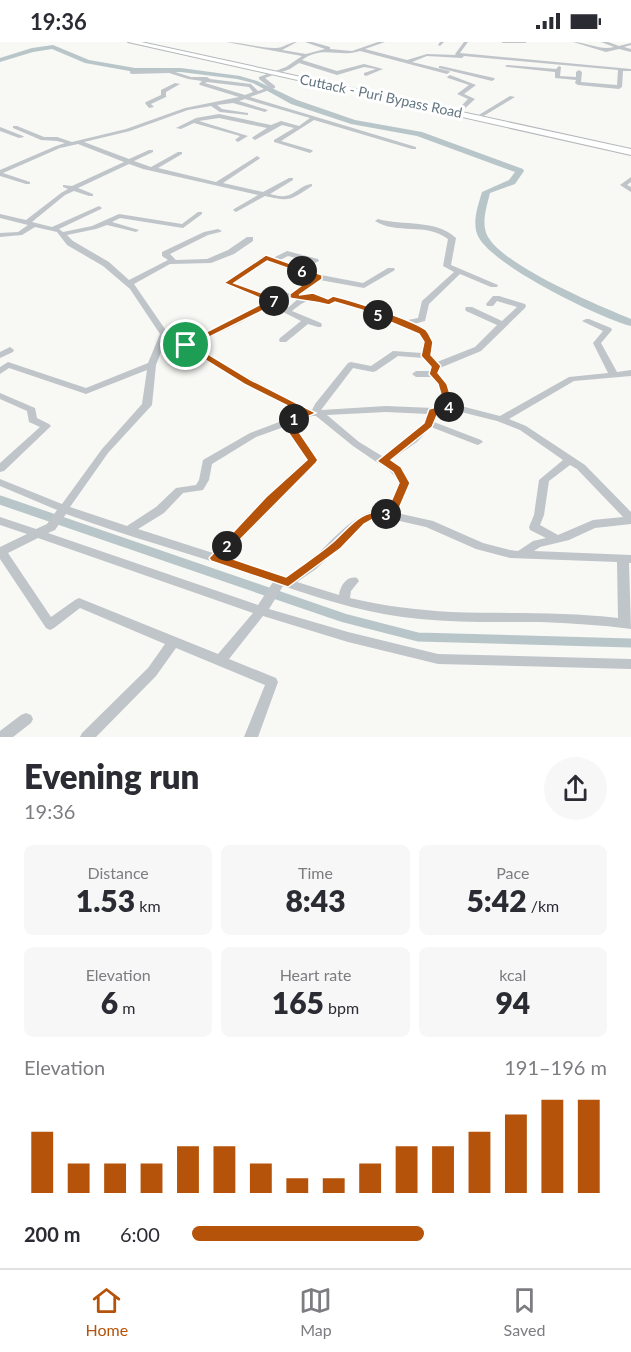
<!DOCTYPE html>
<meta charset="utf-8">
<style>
body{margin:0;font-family:Lato,sans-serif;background:#f7f7f7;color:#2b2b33;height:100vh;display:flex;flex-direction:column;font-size:22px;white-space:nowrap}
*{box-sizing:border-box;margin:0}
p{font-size:20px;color:#7c7c81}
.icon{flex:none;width:33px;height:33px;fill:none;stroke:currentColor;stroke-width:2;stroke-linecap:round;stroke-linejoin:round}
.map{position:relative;height:695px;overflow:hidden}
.side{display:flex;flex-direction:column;background:#fff;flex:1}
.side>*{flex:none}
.pin{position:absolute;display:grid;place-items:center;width:51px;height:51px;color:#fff;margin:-26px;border:3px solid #fff;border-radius:50%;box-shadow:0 2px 6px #0007}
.km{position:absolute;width:30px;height:30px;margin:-15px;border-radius:50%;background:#222;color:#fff;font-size:16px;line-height:30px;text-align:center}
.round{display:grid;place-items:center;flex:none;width:63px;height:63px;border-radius:32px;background:#f7f7f7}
.summary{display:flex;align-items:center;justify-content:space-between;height:102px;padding:0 24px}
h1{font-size:33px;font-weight:800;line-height:45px}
.figures{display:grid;grid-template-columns:repeat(3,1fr);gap:9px;height:102px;padding:6px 24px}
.figures div{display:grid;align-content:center;border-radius:9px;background:#f7f7f7;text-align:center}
.figures b{font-size:30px;font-weight:800}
.figures small{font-size:16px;font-weight:400}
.figures p{font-size:16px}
.chart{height:168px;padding:12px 24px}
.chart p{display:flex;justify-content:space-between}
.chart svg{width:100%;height:108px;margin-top:6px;stroke:#b45309;stroke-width:6}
ul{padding:0 24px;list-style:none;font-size:20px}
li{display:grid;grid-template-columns:96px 72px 1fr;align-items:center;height:45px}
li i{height:15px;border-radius:8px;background:#b45309}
.status{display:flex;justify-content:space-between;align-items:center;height:42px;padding:0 30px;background:#fff;direction:ltr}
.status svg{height:16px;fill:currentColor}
.menu{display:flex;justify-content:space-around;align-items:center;height:84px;border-top:2px solid #e1e1e2;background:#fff;font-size:16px;color:#7c7c81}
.menu a{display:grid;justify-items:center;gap:3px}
.menu .active{color:#b45309}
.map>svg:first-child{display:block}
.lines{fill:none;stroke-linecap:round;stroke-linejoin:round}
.canal{stroke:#b8c6c9;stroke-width:9}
.river{fill:#b8c6c9;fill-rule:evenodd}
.highway-casing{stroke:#b4b8bb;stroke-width:2}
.minor{fill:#c0c5c9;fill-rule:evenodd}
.highway{fill:#fff;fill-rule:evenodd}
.route{fill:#b45309;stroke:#fff;stroke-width:1.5;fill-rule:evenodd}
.labels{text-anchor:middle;stroke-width:6;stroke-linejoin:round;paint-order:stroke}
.far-street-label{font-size:14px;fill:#627581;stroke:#fff}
</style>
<div class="status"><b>19:36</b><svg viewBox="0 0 49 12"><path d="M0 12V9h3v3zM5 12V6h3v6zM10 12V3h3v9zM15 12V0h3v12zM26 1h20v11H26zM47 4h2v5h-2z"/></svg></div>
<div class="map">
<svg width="631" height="695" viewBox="0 0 631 695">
<rect width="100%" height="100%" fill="#f8f8f5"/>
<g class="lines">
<polyline class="canal" points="0,458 344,576 418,595 631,601"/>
<path class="river" d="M53,3l36,15 46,8h46l59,8 17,5 40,19 58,20 67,12 101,37 1,2 -9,13 -25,9c-3,13 -9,29 -3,42 14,30 112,71 144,84v7c-33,-9 -135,-59 -152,-88 -8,-14 -1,-32 3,-46l27,-12 6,-8 -98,-36 -66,-12 -60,-20 -38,-21 -16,-4 -56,-7h-46l-50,-9 -33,-14 -19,3 -33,10v-4l32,-10z"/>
<g class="highway-casing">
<polygon id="highway" points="128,0 141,0 631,107 631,113"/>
</g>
<g class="minor">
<path d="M226,0c16,0 32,6 48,6 8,1 15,-6 23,-6l-15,8 24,4 19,-5 -20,-7h7l18,5v2l22,2 26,-9h7l-20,7 42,11 20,-6 29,1 -1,-1 9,-12h4l-8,11 171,16v2h-8l-1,16 -3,2 -41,-4 -3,-2 1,-3 -21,-2v-6l-48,-5 -2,-1 2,-1 49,4 3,-3 2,1 -1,9 16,1v-5l3,-2 3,2 -1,10 36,3 1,-15 -154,-14 -2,2 -35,-2 -15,6 37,9 1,1 -3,2 -87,-23c-21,7 -37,-6 -58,9l35,11 27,-7 19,5 -17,7 -2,-1v-2l12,-4 -12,-2 -27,8 -38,-12 -9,6 -25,9 10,8v2l-25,9 166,50v2h-4l-98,-29 -33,21 31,9 1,1 -3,2 -36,-11v-2l20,-12 -12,-3 -27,15 -3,-2 1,-1 14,-9 -48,-10 -20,3 49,15 -10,6 -3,-2 5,-4 -46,-13 -13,6 -5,-1 20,-10 23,-4 52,11 10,-4 18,5 11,-8 -65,-19 -6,2 29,9 -3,2 -32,-9 -16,2 5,4 26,4v2l-28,-3 -9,-6 -23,4 -58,21 -46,11 45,17 20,-9h4v2l-19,9 17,6 27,-15h4v2l-24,14 58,14 41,-26 3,2 -1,1 -36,24 40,9 26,-14h4v2l-23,14c5,1 10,3 15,2 10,-1 17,-12 27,-12v2c-22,14 -21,16 -47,10l-29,16 -3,-2 1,-1 24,-14 -115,-26 -14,-5 -51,24 15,6v2h-4l-15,-5 -9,4 -33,27 20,5 47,-21 3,2 -1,1 -42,20 4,3 29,-6 27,-12 63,10 16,-12h4v2l-19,14 -63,-10 -8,4 27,8 -3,2 -29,-7 -11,4 -29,6 6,6 36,21 20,18 39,-20 -6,-4v-4l42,-20 14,-3 4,2 -2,1 -12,3 -38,19 6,6 31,-1 21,-9 19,-13h6v4l-19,13 -23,9 -41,1 -36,20 33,48 18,10 49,-23 33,-18 -43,-18 39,-27 10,2 14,-7 31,8 1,2 -4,2 -27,-7 -8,4 41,15 42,8 25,-15h6l1,2 -31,18 -44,-8 -21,15v3c14,-5 24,3 34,-1l35,9 35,15 15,-3 4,-17 32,-29 -11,-6 5,-27c-22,-17 -51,-4 -73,-18l3,-2c25,7 58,0 78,19l-5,27 47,20 -1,2h-6l-31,-13 -31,30 -4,17 -11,3 12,6 7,12 -3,14 7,6 38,-15 22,-22 -31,-14 -1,-2 1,-2h6l30,14 15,-14 -20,-6 -4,5h-6l-1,-2 7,-8h6l26,8 1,2 -1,2 -44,43 -41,17 -2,6 8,10 7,20 47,12 69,-39 39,-4 -15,-30 10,-12 -21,-10 4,-2h3l22,9 1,2 -11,13 16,29 14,-2v6l-57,5 -65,38 17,7 59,39 46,47v12l-36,4 -26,12 -29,7 -6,4 97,4v8h-2l2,66c-30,-4 -61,-6 -91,-7 -40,0 -80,1 -120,-3 -47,-4 -92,-18 -137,-33l-14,23 79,23 90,22 193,5v10l-193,-5 -90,-22 -85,-26 -34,43 47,19 2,4 -20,55h-14l21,-52 -89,-37 -20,28 -60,61h-16l2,-4 66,-65 17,-24 -85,-36 -26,20 -4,2 -4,-2 -46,-69v-12l27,-13 -27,-9v-8l36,12 11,-5 10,-14 -57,-24v-7l62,25 40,-55 40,-45 5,-34 -61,24 -77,-26 -9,6v-7l8,-5 78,26 62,-25 12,-29 -30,-45 -27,-23 -36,-21 -10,-13 -22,-5 -13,8 -22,2v-4l18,-1 10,-7 -28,-7v-4l26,6 35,-27 7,-4 -5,-2v-2l9,1 52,-24 -46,-18 -18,4 -57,25 27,9v2h-4l-26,-8v-6l56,-24 9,-3 -8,-2 -16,-1 -28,-12v-2h4l27,11h13l15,5 54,-13 59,-21 54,-11 -39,-12 -1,-1 3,-3 -14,-2 -19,-6 -37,1 -2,-1v-2l39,-1 22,7h16l3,2 41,5 7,7 11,-4 -10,-8v-2l27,-10 16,-11zM207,40l42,5 4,5 -8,3 -40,-12zM267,219l4,2 42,15 -22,16 -7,-2 -11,5 -39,-14zM285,255l13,2 -15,13 18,9 -21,17 -1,2 1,2h6l22,-18 10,3h3l1,-2 -1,-2 -29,-12c4,-3 8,-7 13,-9 10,-6 19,5 29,0l28,8 38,16c11,1 19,7 25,16l-3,11 -29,-2 -22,15 -20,-4 -3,1 -33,41 -3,6 -34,-16 -87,-48 49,-23 34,-20h4l1,-3zM166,297l106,59 31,15 -53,20 -47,27 -4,20 -3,5 -20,3 -20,19 -29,19 -57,-19 38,-54 44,-48 4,-40zM398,314l25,2 8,8 -1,5h-14l-4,3 4,3h15l7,8 6,21 -11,2 -47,-2 -65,4 32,-42 20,4 3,-1zM453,368l44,11 23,9 43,30 -24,20 -5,35 -5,12 1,3 16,8 -13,3 -15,10 -8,-1 -27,-7 -50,-22 -36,-8 13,-30 -19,-23 26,-18 14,-15 44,17 3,1 5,-3 -2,-2 -47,-18 3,-9zM386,370l42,2c-5,19 -30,33 -46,42l-23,-14 -32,-27zM312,374h4l37,30 25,17 7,2 15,18 -12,28c-29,-7 -58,33 -78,50 -7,7 -16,11 -24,17l-1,-2 -6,-1 -55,-19 50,-53 43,-43 -25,-36zM284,385l23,32 -41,38 -53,56 -75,-24 26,-16 19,-20 20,-3 6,-10 3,-16 44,-27zM570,423l7,4 46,48 -30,3 -35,15 -18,-10 4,-10 5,-34zM66,472c68,25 138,43 207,68l-15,23 -210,-72 7,-3zM376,475h6l44,10 50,22 34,9 107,4 1,56c-56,-7 -111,-4 -167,-6 -34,-2 -68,-6 -101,-14l1,-7 8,-10 -2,-3c-10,-3 -17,8 -18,17l-42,-13 19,-13 48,-45zM38,496l215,75 -35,41 -139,-56 -4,2 -24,17 -43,-64z"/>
<polygon points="440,0 444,0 440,4 438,3"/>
<polygon points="501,0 527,0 525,1 503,1"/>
<path d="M573,0c14,0 27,9 41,5l-13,-5h7l11,4 12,-3v2l-7,2 7,2v3l-12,-3 -13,3z"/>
<polygon points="441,24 494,36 495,37 492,39 439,26 439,24"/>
<polygon points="450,33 476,43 464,52 475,57 461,70 456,69 468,57 457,52 469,43 448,36 447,35"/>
<polygon points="175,41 180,42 166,50 166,55 151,62 154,65 149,66 145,61 146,60 161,53 161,48"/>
<polygon points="510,54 515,55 482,75 477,74"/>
<polygon points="0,85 23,94 24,95 19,96 0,89"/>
<polygon points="631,135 631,140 627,143 631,145 631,150 620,143"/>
<polygon points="10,305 14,308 13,310 0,316 0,310"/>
<polygon points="0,351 35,366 37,376 49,382 51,384 4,429 0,430 0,421 40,385 29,380 27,369 0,357"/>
<polygon points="26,671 31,673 33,677 31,681 13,695 0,695 0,689 21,673"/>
</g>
<use href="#highway" class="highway"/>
</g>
<path class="route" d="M266,213l56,20v4l-23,16 14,-2 15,6 5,-3c20,5 78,23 93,34 3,3 5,9 7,12l-2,13 10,11 -3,7 9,11 7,23 -16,6 -6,14 -41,33 10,7 9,16 -15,35h-20l-11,6 -23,24 -53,39 -77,-26 -2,-3 57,-61 41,-37 -26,-38 21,-9 -58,-29 -63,-39 86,-44 -43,-18zM267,219l46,16 -23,17v4c14,3 25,3 39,7l6,-3 27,8 57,24 5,8 -3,14 10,11 -2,7 9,10 6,21 -15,4 -5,14 -47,38 16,11 6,11 -12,28c-28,-1 -36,15 -55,32 -14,12 -30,22 -46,34l-62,-21 92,-93 2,-3 -25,-37 23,-10 -65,-33 -58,-35 85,-42v-4l-44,-16z"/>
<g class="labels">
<g class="far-street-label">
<text transform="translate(381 54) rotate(12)" y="5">Cuttack - Puri Bypass Road</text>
</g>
</g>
</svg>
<div class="pin" style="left:186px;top:303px;background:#1e9e55"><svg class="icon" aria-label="arrive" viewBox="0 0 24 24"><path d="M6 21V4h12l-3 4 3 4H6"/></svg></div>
<b class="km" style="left:294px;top:377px">1</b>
<b class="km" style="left:227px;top:504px">2</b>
<b class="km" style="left:386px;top:472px">3</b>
<b class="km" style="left:449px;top:365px">4</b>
<b class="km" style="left:378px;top:273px">5</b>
<b class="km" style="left:302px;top:229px">6</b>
<b class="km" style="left:274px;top:259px">7</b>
</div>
<section class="side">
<div class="summary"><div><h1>Evening run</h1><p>19:36</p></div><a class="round"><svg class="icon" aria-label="share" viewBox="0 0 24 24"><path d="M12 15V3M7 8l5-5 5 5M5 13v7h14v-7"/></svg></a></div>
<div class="figures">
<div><p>Distance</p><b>1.53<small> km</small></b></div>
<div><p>Time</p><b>8:43</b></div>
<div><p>Pace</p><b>5:42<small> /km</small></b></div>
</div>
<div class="figures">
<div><p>Elevation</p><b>6<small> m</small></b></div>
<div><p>Heart rate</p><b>165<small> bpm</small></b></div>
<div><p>kcal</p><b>94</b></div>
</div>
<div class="chart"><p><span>Elevation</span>191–196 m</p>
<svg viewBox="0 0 160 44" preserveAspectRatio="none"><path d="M5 44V19M15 44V32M25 44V32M35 44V32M45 44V25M55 44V25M65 44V32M75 44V38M85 44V38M95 44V32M105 44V25M115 44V25M125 44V19M135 44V12M145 44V6M155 44V6"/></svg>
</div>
<ul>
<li><b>200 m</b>6:00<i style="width:56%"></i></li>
</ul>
</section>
<nav class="menu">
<a class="active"><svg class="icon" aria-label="home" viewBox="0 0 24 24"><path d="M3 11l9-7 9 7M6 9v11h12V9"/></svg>Home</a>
<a><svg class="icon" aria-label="map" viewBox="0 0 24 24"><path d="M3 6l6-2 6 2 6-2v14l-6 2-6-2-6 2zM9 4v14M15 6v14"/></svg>Map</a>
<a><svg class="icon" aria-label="saved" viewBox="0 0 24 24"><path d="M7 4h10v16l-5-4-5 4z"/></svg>Saved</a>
</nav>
